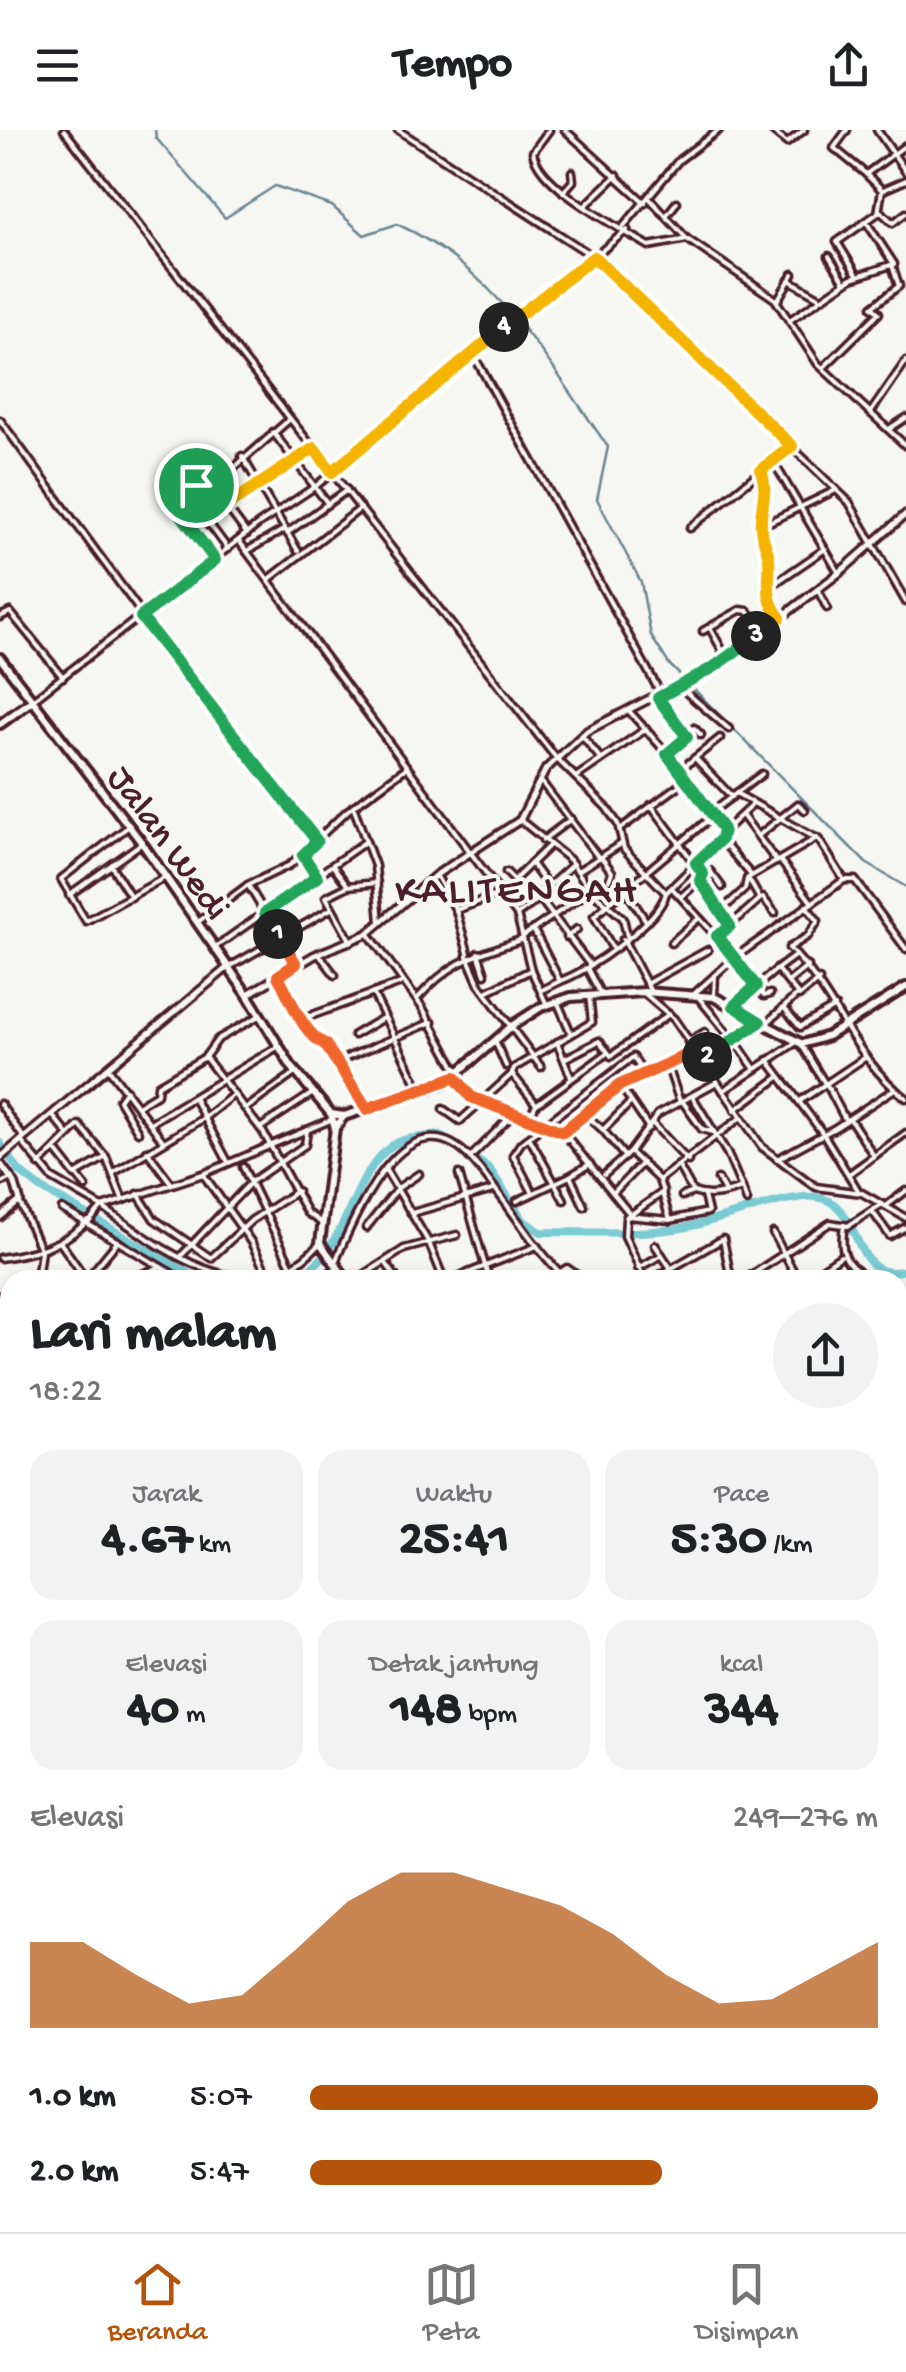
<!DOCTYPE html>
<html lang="id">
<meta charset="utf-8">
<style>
body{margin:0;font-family:"Gochi Hand",sans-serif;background:#f2f2f2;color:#202124;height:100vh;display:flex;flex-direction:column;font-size:38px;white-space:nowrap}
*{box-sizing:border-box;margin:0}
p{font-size:32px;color:#757577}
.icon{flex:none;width:55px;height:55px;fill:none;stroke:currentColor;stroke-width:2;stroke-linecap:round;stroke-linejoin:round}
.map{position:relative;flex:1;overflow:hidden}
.side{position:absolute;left:0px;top:1140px;width:908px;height:962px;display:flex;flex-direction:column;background:#fff;border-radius:30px 30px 0 0;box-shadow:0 5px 15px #0003}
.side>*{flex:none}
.pin{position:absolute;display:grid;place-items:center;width:85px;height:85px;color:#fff;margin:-42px;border:5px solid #fff;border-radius:50%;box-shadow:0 2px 10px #0007}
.km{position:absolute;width:50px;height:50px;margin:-25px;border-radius:50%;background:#222;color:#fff;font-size:28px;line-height:50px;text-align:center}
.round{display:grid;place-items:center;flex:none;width:105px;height:105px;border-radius:52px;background:#f2f2f2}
.overview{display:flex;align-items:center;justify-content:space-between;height:170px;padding:0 30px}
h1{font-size:55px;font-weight:700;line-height:75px}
.metrics{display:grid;grid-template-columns:repeat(3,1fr);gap:15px;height:170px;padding:10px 30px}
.metrics div{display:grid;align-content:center;border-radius:25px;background:#f2f2f2;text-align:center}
.metrics b{font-size:50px;font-weight:700}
.metrics small{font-size:28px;font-weight:400}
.metrics p{font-size:28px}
.chart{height:280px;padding:20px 30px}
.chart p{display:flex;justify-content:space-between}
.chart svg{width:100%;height:180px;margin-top:10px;fill:#b45309;opacity:.7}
ul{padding:0 30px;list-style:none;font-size:32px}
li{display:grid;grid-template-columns:160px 120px 1fr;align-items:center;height:75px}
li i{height:25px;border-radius:12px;background:#b45309}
header{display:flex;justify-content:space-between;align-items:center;height:130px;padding:0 30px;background:#fff;font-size:45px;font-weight:700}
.dock{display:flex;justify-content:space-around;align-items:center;height:140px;border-top:2px solid #e0e0e0;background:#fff;font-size:28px;color:#757577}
.dock a{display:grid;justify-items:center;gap:5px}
.dock .active{color:#b45309}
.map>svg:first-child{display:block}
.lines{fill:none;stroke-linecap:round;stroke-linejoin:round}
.stream{stroke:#678690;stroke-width:2.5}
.river{stroke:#7acbd3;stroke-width:8}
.minor-casing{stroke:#4a1f2b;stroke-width:11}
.tertiary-casing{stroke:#4a1f2b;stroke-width:12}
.secondary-casing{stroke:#4a1f2b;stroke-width:14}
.minor{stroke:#f6f6f2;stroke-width:4}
.tertiary{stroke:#f6f6f2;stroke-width:5}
.secondary{stroke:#f6f6f2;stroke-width:6}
.split-1-casing{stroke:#fff;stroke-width:20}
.split-2-casing{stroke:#fff;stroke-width:20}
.split-3-casing{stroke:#fff;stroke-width:20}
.split-4-casing{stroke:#fff;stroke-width:20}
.split-5-casing{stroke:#fff;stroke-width:20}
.split-1{stroke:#22a559;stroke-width:12}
.split-2{stroke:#f0652b;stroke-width:12}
.split-3{stroke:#22a559;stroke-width:12}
.split-4{stroke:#f5b400;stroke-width:12}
.split-5{stroke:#f5b400;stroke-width:12}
.labels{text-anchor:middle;stroke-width:8;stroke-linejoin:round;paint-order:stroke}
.street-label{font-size:38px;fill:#4a1f2b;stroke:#f6f6f2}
.quarter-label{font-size:42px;letter-spacing:2.5px;fill:#4a1f2b;stroke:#f6f6f2}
</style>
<header><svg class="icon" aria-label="menu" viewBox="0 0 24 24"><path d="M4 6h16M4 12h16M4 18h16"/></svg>Tempo<svg class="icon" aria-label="share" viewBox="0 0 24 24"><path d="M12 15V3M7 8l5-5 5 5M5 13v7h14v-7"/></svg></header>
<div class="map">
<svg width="906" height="2102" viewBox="0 0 906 2102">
<rect width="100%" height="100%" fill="#f6f6f2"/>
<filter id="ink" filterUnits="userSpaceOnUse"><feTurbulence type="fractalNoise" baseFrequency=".01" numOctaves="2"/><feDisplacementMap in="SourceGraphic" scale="20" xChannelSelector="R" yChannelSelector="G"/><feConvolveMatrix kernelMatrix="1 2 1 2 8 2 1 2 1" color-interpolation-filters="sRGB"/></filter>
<g filter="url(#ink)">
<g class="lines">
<g class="stream">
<path d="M155,0l1,8 69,80 50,-32 57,20 32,29 33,-11c98,44 152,139 211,223l-11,52 44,83 10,54 18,28 197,199 40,24"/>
<polyline points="0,1674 10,1666"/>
</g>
<g class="river">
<polyline points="0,1013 19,1041 42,1059 200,1150"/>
<path d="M291,1150c60,-24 54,-101 102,-135 11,-8 32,-8 46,-10l50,33 35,53 17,11c41,0 107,3 146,-5 32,-6 100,-33 128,-30 51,5 33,89 91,73"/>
</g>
<g class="minor-casing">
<g id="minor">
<polyline points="64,0 556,628 606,677 618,694 624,719 666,763 721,709 723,699 681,639 630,582"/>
<polyline points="398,0 594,127 849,372 906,472"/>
<path d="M549,0l-16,22c6,35 85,75 116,94l38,-7 88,60 43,65 88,82"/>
<polyline points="565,0 645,73"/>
<polyline points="771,0 787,13 804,0"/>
<polyline points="847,0 834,18 866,44"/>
<polyline points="877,0 906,42"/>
<polyline points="883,60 906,50"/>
<polyline points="563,62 573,51 572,42"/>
<polyline points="649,68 687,109"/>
<polyline points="585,76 617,45"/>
<polyline points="880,81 893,93 906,83"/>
<polyline points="666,86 677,72"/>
<polyline points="623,97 679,30 719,0"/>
<polyline points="829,126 845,152"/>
<polyline points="858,146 837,112 878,83 882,60 866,44 906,15"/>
<polyline points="789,150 819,167"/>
<polyline points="777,171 793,144"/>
<polyline points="790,190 852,148 894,134 867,93"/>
<polyline points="473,224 662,566"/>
<polyline points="823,238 879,183 872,177 899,156 892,135"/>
<polyline points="871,282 906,231"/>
<polyline points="0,290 142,484"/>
<polyline points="889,299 906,288"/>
<polyline points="273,302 328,374"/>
<polyline points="242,326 298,421"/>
<polyline points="773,331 839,443"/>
<path d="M761,340c8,22 -1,35 0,56 0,11 6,21 7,32 3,23 -5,38 11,60"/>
<polyline points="212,357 290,289"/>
<polyline points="187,363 199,376"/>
<polyline points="208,392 228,419"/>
<polyline points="761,396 836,360"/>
<polyline points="690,398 792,316"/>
<polyline points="195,402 314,318"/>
<polyline points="287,403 347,360"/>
<polyline points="239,411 517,785 531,840 546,873"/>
<polyline points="247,421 285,399"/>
<polyline points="215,429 174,374 200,349 212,357 247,404"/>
<polyline points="268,450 361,378"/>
<polyline points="771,456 825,419"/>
<polyline points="818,460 827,478"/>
<polyline points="0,487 10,482 63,547"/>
<polyline points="141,487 317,711"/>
<polyline points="710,498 727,529"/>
<polyline points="703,501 740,480 748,481 763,500"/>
<polyline points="680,557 729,599"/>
<polyline points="35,568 259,394 316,356 627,100"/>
<polyline points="658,568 687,607 667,624"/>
<polyline points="685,605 694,598 701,605"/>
<polyline points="582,606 601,629"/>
<polyline points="695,628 732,667"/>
<polyline points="681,639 720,608"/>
<polyline points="576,647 646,599"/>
<polyline points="540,650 599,728"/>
<polyline points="736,663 819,710 844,750"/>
<polyline points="651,675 695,734"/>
<polyline points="353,676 375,736 380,792"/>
<polyline points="714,680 762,644"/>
<polyline points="742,685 777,732"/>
<polyline points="520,690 570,730 590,760 623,788 627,806"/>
<polyline points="129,696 61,749 86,791 164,748"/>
<polyline points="620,699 688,649"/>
<polyline points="723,702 752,675"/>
<polyline points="758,706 798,674 805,680"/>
<polyline points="543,710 571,689"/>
<polyline points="722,711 751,745"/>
<polyline points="303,725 317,747"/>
<polyline points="601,727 612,742 609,750"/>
<polyline points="780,730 812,773"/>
<polyline points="531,733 547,755"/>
<polyline points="696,733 703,744 700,750 730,795"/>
<polyline points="573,734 538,766 590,835"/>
<polyline points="333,736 348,756"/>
<polyline points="112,737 131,767"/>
<polyline points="578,741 621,714"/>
<polyline points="506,742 514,750 550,715"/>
<polyline points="703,744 710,741 722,757"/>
<polyline points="436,745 456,780 468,823"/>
<polyline points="248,755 296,834"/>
<polyline points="672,758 716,806"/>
<polyline points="625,759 646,791"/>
<polyline points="69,765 142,713"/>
<polyline points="681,767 700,750"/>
<polyline points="763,768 775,783"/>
<path d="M806,776l12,15 -10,15 -19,12c46,45 64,111 117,150"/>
<polyline points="723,779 745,759 747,749"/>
<polyline points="456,780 502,763"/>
<polyline points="517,785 536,771"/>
<polyline points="198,792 248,755 290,735 347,681 406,638"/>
<path d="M533,799l27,52c28,-9 99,-59 106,-88"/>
<polyline points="368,803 422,877 457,941"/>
<polyline points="525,805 591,760"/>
<polyline points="567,807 577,799"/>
<polyline points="623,809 651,862"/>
<polyline points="351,812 326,767 348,756 377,753"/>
<polyline points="671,813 698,789"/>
<polyline points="612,817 594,786 715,684"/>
<polyline points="214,818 365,712"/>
<polyline points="318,823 335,845"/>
<polyline points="478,823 485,844"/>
<polyline points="467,826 479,854 541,937"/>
<polyline points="231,836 331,779"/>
<polyline points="587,838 601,865"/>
<polyline points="777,839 796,825"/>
<path d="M277,846c13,20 25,58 48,68l41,63"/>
<polyline points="788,852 808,836"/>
<polyline points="646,854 708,820"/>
<polyline points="542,860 560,851"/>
<polyline points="486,862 531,840"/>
<polyline points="373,863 420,960"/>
<polyline points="645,864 674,889 762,1017 816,1057 862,1063 906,1088"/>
<polyline points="770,864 764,866 717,807 760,769 748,748 817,708"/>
<polyline points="714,865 715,845"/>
<path d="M417,869c36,-40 58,-43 106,-60"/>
<polyline points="557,871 571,903"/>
<polyline points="733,876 777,839 799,866 819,850"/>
<polyline points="784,878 800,897 835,877"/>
<polyline points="259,886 218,909 205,927 263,1002 307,1083 322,1093"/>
<polyline points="302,889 401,853"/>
<polyline points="768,892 797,865"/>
<polyline points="354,905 383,888"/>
<polyline points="734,909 754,938"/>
<polyline points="733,910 695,863 733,829 844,750 855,750 906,819"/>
<polyline points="495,911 506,936"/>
<polyline points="557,912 571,947"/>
<polyline points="688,912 705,902"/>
<polyline points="801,914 824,952"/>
<polyline points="564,929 599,911 611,926 669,884"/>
<polyline points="768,930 824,1005 859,1062"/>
<polyline points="339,931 432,892"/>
<polyline points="702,931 760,892"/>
<polyline points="667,934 680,972"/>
<polyline points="109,939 163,1011"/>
<polyline points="455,948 471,967 563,1002 630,1084"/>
<polyline points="826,953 846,991"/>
<polyline points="126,960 119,970 138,1002"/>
<polyline points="723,961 795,913"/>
<polyline points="194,968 228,1032"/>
<polyline points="800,971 866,927"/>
<polyline points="683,972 702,999 713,1002"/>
<polyline points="0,974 24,1008"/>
<polyline points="537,974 606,924"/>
<polyline points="139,975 157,964 158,955 205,927"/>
<polyline points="247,978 295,943"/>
<polyline points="443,979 460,991 512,944"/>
<polyline points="735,980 779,947"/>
<polyline points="52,985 67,1003"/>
<polyline points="531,985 536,974 512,944 514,938 592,892 589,865"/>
<polyline points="586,985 620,957"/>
<polyline points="850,989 874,1026"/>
<polyline points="152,992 279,916"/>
<polyline points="652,993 688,1031"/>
<polyline points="260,998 313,963"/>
<polyline points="649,998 620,955 694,922"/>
<polyline points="603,1000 625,1027"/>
<polyline points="563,1002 586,985 603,1000 630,973"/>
<polyline points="530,1009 564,1070"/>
<polyline points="21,1011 52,1048 102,1077 203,1044 333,989"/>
<polyline points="147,1021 171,1053"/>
<polyline points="57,1022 75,1045 106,1027"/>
<polyline points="630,1022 659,1050"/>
<polyline points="470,1028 515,982"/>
<polyline points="777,1029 835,998 893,960"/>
<polyline points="39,1035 79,995 106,1027 122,1068"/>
<polyline points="243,1037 291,1136"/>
<polyline points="679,1037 693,1062"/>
<polyline points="385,1039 429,1113 444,1150"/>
<polyline points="113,1043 204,988 233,965"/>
<polyline points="76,1044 86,1057"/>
<polyline points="203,1044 251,1112 267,1144"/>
<polyline points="459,1044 489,1150"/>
<polyline points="849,1044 906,1003"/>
<polyline points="604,1045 630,1022 658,984 717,952"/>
<polyline points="570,1046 590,1034"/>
<polyline points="718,1049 725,1062"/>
<polyline points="0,1053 12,1048"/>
<polyline points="742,1058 747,1071"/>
<polyline points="615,1061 642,1033"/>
<polyline points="533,1063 513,1025 521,1013 633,927 643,943"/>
<polyline points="662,1063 670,1090"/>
<polyline points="138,1064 154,1089 211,1128 252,1090 297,1061"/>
<path d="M682,1066l11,-4c17,6 31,2 49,-4l-15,-35 -35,-57"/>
<polyline points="517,1071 570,1046 584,1076"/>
<polyline points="20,1073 41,1121 38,1142 44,1150"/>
<polyline points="886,1076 906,1061"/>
<polyline points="62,1079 183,1150"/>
<polyline points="872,1081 890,1106 906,1097"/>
<polyline points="412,1083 493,1060"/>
<polyline points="627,1086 670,1090 708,1082 704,1066"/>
<path d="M89,1092l13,-15c63,44 151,113 218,36"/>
<path d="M844,1095c-3,18 -3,36 14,46v9"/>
<polyline points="366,1098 398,1058 419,1044"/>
<polyline points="773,1103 798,1150"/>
<polyline points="60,1112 86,1149"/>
<polyline points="655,1115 670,1137"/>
<polyline points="180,1127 251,1052 305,1015 307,1000"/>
<path d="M0,1128c34,-5 62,-12 88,-37"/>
<path d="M336,1130c19,-46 72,-171 136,-100 33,37 56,81 91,116"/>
<polyline points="385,1132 398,1150"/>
<polyline points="638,1138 662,1125"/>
<polyline points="86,1150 118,1111"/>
<polyline points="127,1150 160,1137"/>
<polyline points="302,1150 314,1144 323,1148 335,1139"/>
<polyline points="356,1150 404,1119 457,1105"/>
<polyline points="450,1150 537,1116"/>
<polyline points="548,1150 567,1138 584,1150"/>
<polyline points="645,1150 625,1106 626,1088 663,1062 659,1050 740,988"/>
<polyline points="651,1150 723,1109 731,1150"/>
<polyline points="744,1150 830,1093 848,1096 882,1074"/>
<polyline points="806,1150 841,1126"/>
<polyline points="0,1166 5,1163"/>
<polyline points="898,1182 906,1178"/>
<polyline points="0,1196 10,1226"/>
<polyline points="898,1214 906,1226"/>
<polyline points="898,1276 906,1267"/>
<polyline points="898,1278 903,1283 898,1291"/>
<polyline points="0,1284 10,1278"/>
<polyline points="0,1319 10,1312"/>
<polyline points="898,1329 906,1348"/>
<polyline points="0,1337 10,1355"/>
<polyline points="0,1356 10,1349"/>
<polyline points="898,1446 906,1456"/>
<polyline points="0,1506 10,1500"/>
<polyline points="898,1540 906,1537"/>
<polyline points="0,1598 10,1591"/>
<polyline points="0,1668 10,1659"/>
<polyline points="898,1709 906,1702"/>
<polyline points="0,1751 10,1747"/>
<polyline points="898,1778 906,1789"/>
<polyline points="0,1792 10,1788"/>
<polyline points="0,1799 10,1816"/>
<polyline points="0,1833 10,1828"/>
<polyline points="898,1870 906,1864"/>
<polyline points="0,1888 10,1883"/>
<polyline points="0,1910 10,1904"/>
<polyline points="0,1932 10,1925"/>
<polyline points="0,1939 10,1953"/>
<polyline points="0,1956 10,1949"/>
<polyline points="0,1979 10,1972"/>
<polyline points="898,1979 906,1987"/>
<polyline points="0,2004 10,1997"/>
<polyline points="0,2027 10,2042"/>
<polyline points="0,2056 10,2069"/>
<polyline points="0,2075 9,2068"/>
<polyline points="900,2078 906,2086"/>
<polyline points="898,2080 906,2073"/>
<polyline points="89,2092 95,2102"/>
<polyline points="123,2092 127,2096 135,2092"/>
<polyline points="153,2092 155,2102"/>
<polyline points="203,2092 206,2102"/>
<polyline points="220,2092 223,2102"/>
<polyline points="239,2092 242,2102"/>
<polyline points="248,2092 253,2102"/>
<polyline points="413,2092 418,2102"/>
<polyline points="846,2092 853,2102"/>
<polyline points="168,2094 172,2092"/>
<polyline points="2,2102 17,2092"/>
<polyline points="34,2102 49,2092"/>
<polyline points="473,2102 477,2092"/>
<polyline points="491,2102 510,2102"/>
<polyline points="539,2102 545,2092"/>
<polyline points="619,2102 623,2092"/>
<polyline points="870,2102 882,2092"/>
</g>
</g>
<g class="tertiary-casing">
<g id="tertiary">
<polyline points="248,864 315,825 367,804 436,745 520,690 546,639 587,601 727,529 839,443 906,384"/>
<polyline points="0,1028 228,837"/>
<polyline points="0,1033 15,1054 20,1071 0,1087"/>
<polyline points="10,1429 4,1445 10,1453"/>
<polyline points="0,1551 10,1544"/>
<polyline points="0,1717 10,1726"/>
<polyline points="559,2092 582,2102"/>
</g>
</g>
<g class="secondary-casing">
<g id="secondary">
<polyline points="0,528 142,713 247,864 291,936 331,984 335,998 344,986"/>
<polyline points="0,594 33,570"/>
<polyline points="331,984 344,986 447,952 513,895 541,877 571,867 644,862 714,867 802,914 828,906 906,857"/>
<polyline points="335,998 320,1113 347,1150"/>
<polyline points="660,2092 662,2102"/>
</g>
</g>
<use href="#minor" class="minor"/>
<use href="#tertiary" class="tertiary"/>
<use href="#secondary" class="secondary"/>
</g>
</g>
<g class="lines" filter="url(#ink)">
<g class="split-1-casing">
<polyline id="split-1" points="196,355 174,375 215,430 141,487 317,711 303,725 317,747 265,783 278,804"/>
</g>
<g class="split-2-casing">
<path id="split-2" d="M278,804l18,30 -18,12c12,20 24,58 47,68l42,65 88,-32 16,20 92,35 57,-47 74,-33 8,9 5,-4"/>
</g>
<g class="split-3-casing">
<polyline id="split-3" points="707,927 760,892 734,876 756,856 717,806 730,796 700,750 703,744 696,733 721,709 723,699 667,624 687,607 658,568 714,537 756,506"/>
</g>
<g class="split-4-casing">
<path id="split-4" d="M504,197l90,-70 198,189 -31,24c8,22 -1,35 0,56 0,11 6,21 8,32 2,23 -6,38 11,60l-24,18"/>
</g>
<g class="split-5-casing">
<polyline id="split-5" points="196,355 204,348 227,376 314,318 332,342 504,197"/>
</g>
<use href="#split-1" class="split-1"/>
<use href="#split-2" class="split-2"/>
<use href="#split-3" class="split-3"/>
<use href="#split-4" class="split-4"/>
<use href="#split-5" class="split-5"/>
</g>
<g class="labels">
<g class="street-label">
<text transform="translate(171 711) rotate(54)" y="13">Jalan Wedi</text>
</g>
<g class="quarter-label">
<text x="517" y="771">KALITENGAH</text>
</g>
</g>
</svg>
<div class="pin" style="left:196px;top:355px;background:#1e9e55"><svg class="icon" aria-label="arrive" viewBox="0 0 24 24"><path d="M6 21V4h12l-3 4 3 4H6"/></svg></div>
<b class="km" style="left:278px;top:804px">1</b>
<b class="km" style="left:707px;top:927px">2</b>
<b class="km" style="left:756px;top:506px">3</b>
<b class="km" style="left:504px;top:197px">4</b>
<section class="side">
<div class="overview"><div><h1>Lari malam</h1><p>18:22</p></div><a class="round"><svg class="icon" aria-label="share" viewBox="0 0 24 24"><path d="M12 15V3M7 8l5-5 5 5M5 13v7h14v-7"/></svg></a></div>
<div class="metrics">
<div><p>Jarak</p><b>4.67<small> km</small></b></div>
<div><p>Waktu</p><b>25:41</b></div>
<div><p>Pace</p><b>5:30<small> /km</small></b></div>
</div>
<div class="metrics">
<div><p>Elevasi</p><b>40<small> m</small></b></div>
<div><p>Detak jantung</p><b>148<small> bpm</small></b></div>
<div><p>kcal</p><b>344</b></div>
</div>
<div class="chart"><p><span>Elevasi</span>249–276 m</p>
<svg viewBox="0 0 160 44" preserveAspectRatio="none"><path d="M0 44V23L10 23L20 31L30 38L40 36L50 25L60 13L70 6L80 6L90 10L100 14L110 21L120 31L130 38L140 37L150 30L160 23V44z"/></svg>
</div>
<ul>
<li><b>1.0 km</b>5:07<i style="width:100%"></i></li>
<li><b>2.0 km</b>5:47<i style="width:62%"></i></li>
</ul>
</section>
</div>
<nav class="dock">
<a class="active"><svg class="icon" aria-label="home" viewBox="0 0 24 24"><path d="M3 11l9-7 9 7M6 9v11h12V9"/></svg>Beranda</a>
<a><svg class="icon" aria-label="map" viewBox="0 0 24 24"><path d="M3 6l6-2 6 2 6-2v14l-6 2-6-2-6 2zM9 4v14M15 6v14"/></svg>Peta</a>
<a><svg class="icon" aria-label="saved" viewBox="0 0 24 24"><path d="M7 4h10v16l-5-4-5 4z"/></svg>Disimpan</a>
</nav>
